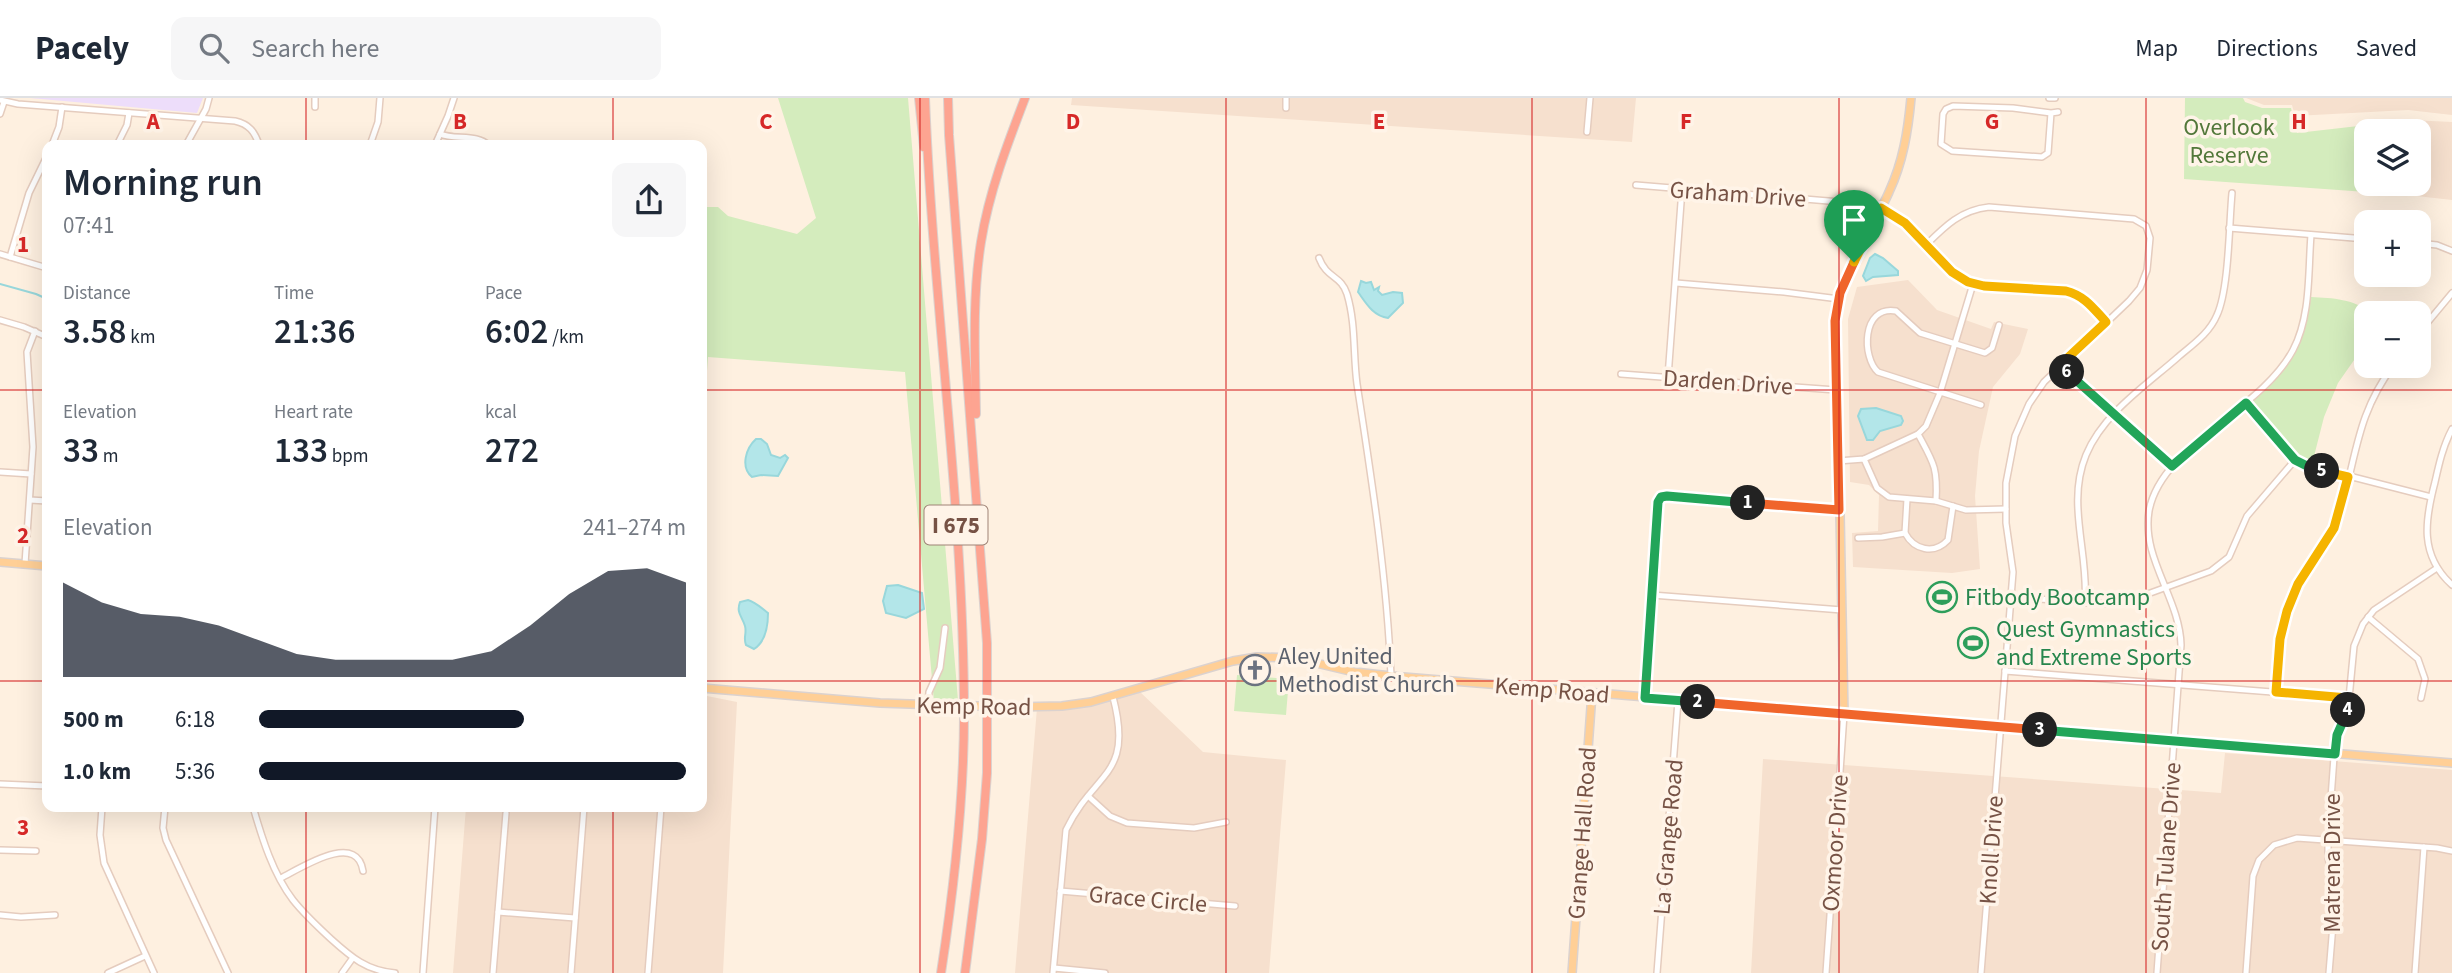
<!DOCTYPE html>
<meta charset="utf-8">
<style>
body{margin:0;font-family:"Source Sans 3",sans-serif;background:#f6f6f7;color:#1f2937;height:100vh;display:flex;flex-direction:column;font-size:26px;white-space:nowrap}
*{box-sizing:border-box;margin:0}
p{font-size:23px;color:#747a83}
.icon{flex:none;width:38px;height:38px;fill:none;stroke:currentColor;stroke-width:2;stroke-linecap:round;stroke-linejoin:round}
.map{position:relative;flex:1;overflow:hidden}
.panel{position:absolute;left:42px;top:42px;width:665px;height:672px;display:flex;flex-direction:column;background:#fff;border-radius:14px;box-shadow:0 7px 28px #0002}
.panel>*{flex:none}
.tools{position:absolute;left:2354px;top:21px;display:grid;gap:14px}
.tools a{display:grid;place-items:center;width:77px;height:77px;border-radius:14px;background:#fff;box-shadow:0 7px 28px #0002;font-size:35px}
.pin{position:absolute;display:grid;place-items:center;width:60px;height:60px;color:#fff;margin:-72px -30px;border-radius:50% 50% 50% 0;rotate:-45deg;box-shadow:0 0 7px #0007}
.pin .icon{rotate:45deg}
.km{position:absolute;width:35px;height:35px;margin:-18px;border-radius:50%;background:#222;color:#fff;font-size:19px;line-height:35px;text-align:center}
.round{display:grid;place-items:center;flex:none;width:74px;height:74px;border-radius:14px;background:#f6f6f7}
.summary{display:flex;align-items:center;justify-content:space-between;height:119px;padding:0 21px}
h1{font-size:38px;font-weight:600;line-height:52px}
.metrics{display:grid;grid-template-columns:repeat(3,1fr);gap:10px;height:119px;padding:7px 21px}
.metrics div{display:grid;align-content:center}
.metrics b{font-size:35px;font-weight:600}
.metrics small{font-size:19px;font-weight:400}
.metrics p{font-size:19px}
.chart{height:196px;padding:14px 21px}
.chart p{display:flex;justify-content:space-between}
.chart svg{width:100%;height:126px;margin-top:7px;fill:#111827;opacity:.7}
ul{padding:0 21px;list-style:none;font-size:23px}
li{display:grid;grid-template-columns:112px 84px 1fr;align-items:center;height:52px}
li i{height:18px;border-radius:9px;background:#111827}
header{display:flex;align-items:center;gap:42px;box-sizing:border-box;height:98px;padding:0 35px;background:#fff;border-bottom:2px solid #e0e1e3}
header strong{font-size:33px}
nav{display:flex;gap:38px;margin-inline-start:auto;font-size:24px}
.search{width:490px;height:63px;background:#f6f6f7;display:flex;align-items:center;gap:18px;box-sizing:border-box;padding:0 24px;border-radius:14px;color:#747a83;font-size:26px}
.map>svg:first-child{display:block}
.residential{fill:#f6e0ce}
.education{fill:#edddfa}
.green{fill:#d4ecbd}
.water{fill:#b3e6e9;stroke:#98d7db;stroke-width:2}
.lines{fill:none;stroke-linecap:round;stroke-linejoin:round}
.stream{stroke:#98d7db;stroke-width:2}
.minor-casing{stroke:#e5ccbe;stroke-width:8}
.major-casing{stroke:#dbd2cf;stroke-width:10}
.highway-casing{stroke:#dbd2cf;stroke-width:10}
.minor{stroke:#fff;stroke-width:5}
.major{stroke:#ffcf96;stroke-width:7}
.highway{stroke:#fda491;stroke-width:8}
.major-bridge-casing{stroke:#dbd2cf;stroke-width:10;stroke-linecap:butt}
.major-bridge{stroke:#ffcf96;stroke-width:7}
.split-1-casing{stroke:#fff;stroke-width:14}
.split-2-casing{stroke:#fff;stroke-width:14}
.split-3-casing{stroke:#fff;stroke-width:14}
.split-4-casing{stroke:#fff;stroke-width:14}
.split-5-casing{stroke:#fff;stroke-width:14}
.split-6-casing{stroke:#fff;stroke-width:14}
.split-7-casing{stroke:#fff;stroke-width:14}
.split-1{stroke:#f0652b;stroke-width:9}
.split-2{stroke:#22a559;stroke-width:9}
.split-3{stroke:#f0652b;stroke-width:9}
.split-4{stroke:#22a559;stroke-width:9}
.split-5{stroke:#f5b400;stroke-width:9}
.split-6{stroke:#22a559;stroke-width:9}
.split-7{stroke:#f5b400;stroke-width:9}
.grid{fill:none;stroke:#d62828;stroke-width:2;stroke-opacity:0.55}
.labels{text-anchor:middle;stroke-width:7;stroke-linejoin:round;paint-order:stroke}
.shield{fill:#fff4e8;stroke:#9f8376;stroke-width:2}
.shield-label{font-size:23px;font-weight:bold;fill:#765245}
.park-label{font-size:24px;fill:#52783a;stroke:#fff4e8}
.street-label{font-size:24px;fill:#765245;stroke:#fff4e8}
.leisure-label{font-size:24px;fill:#27864d;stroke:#fff4e8;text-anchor:start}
.worship-label{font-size:24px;fill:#5b616d;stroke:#fff4e8;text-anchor:start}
.grid-label{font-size:23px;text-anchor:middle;font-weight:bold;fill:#d62828;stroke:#fff4e8;stroke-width:7;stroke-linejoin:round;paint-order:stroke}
</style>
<header>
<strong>Pacely</strong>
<div class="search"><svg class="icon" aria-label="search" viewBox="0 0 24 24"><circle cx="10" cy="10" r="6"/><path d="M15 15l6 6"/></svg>Search here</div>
<nav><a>Map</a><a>Directions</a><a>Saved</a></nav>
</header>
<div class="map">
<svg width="2452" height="875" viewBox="0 0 2452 875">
<rect width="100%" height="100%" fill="#fef0e0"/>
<g class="residential">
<polygon points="1072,0 1636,0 1632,44 1071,7"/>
<polygon points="2246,0 2452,0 2452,17 2408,12 2295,18 2292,7 2264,7"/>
<polygon points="2411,22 2452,24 2452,102 2408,97 2409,86 2418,86 2418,33 2410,33"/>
<polygon points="1908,182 1937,212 1991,231 1994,224 2028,231 2020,256 1993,289 1979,353 1975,398 1980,471 1952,475 1853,469 1852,435 1878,433 1879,397 1869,387 1850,384 1848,221 1857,189"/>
<polygon points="1138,592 1203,654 1286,662 1269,875 1015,875 1037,610 1062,608"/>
<polygon points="702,597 737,604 723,875 453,875 466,709 702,709"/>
<polygon points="2225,655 2452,672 2452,875 1751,875 1763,661 2221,695"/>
</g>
<polygon class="education" points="30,0 203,0 197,15"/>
<g class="green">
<polygon points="778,0 908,0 958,602 934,604 905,274 708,259 702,343 702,109 718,109 728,118 797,136 816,120"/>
<polygon points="2185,0 2243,0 2245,4 2262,10 2291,10 2297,35 2411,22 2410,33 2366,33 2366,86 2409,86 2408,97 2184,81"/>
<path d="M2311,199c22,1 43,2 60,16h-5v30l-28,40 -14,34 -13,51 -13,-6 -52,-59c19,-19 42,-38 51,-64 6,-14 7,-28 14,-42z"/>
<polygon points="1237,577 1289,581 1286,617 1234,613"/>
</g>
<g class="water">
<polygon points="1875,156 1883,160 1898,173 1898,177 1873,179 1866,183 1863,178 1870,160"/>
<path d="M1361,183l5,2 5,-1 3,8 5,-3 -1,4 4,4 11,-3 9,1 1,10 -15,15c-15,-2 -22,-15 -30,-26z"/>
<polygon points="1876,310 1901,318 1903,323 1901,327 1880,333 1873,342 1867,342 1858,318 1861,311"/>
<path d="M756,341h5l6,5 4,11 9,3 5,-3 3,3 -10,18 -17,-1 -9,2c-12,-10 -6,-29 4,-38z"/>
<polygon points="898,487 922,495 924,511 906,520 886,515 883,503 887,488"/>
<path d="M748,502c7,2 14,8 20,13 0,13 -3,29 -14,36l-8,-4c-3,-7 1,-12 -1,-19 -3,-10 -9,-13 -5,-24z"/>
</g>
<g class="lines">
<polyline class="stream" points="0,186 36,196 47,201"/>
<g class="minor-casing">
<g id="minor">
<polyline points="2049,0 2055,0"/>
<path d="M0,2l18,4 217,17c14,3 20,11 24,24"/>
<polyline points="315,9 315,0"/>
<polyline points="1286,10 1286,0"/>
<polyline points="2051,15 2048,55 2042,59 1952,53 1941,46 1943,16 1946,11 1953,8 2013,10 2051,15 2058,14"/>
<polyline points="0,16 4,4"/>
<polyline points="1587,34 1590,0"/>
<path d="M440,36c14,6 38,0 48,11"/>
<polyline points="52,47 59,29 62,9"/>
<polyline points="117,47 127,27 129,15"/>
<polyline points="186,47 206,11 209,0"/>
<polyline points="370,47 378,24 380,0"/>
<polyline points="435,47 448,18 454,0"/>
<path d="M1636,87l228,19c36,8 52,31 77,56 8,8 15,16 25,21 33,15 89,-2 117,17 9,7 15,16 23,24"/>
<polyline points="2229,130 2366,141"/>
<polyline points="2418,145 2437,147 2452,153"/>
<path d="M1926,147c19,-19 35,-35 63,-38l145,12 12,7 4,12 -3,32 -7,18 -11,13 -85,81 -15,22 -14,32 -9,47v40l7,49 -32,401"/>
<polyline points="0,156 47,170"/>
<polyline points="10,159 29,95 47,58"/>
<path d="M1319,160c8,21 22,17 28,36 9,30 6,60 10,90 15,97 30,194 34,292"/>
<polyline points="1676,185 1784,194 1839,201"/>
<polyline points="0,222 24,229 47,239"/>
<polyline points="2418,236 2452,195"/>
<polyline points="2060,267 2172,368"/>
<polyline points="1621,276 1836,292"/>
<polyline points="1668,279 1682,91"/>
<polyline points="2246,305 2291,358 2302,366 2431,399"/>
<path d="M1981,307l-103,-33c-16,-14 -17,-67 18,-61l24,22 65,20 7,-5 7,-23"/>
<path d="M2452,331c-9,17 -13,35 -17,53 -10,38 -16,73 17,103"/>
<path d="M1918,336c15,28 20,33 18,67"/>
<polyline points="1864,361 1877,390 1889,399 1936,403 1966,412 2006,411"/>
<polyline points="1838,363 1864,361 1918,336 1926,328 1940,295 1973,186"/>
<polyline points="0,374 31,376"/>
<path d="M1907,401l-2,34c9,17 29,22 43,7l5,-34"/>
<polyline points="30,402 47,403"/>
<polyline points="1858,440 1882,439 1905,435"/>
<polyline points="25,466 33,349 27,254 35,233"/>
<polyline points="1652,497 1842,512"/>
<polyline points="2011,499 2113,506 2131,502 2211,473 2229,459 2247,418 2295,362"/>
<path d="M2085,505c4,-50 -19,-99 1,-148 17,-41 59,-69 91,-97 15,-13 32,-24 40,-43 12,-26 12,-90 15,-122"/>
<polyline points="2368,519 2418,561 2425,581 2421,600"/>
<polyline points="2005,573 2348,600"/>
<path d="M2275,594c3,-37 4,-75 24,-108 12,-22 30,-40 38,-64 20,-58 17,-102 56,-154"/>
<polyline points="1645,600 1659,404 1661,399 1687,399 1839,412"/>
<polyline points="928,607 929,594 940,570 945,530"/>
<polyline points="0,686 47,688"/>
<polyline points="1088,698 1110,718 1127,725 1194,730 1226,724"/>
<polyline points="102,709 100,737 104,765 154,875"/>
<polyline points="165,709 163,730 166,742 228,875"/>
<path d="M253,709c9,31 20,67 40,93 11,14 25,27 38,39 20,18 36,32 64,34"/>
<polyline points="0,752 36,753"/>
<path d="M281,780c20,-10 76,-47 82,-7"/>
<polyline points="1060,793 1235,808"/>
<polyline points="498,814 575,820"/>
<polyline points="0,817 21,819 55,817"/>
<polyline points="1054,870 1105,875"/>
<polyline points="108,875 145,858"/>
<polyline points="342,875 352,861"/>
<polyline points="423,875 435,709"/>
<polyline points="493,875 506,715"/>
<polyline points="571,875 584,709"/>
<polyline points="648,875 661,709"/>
<path d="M1053,875l13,-143c29,-60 68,-53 47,-133"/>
<polyline points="1657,875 1678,603"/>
<polyline points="1826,875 1844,616"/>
<path d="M2157,875l24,-328c-1,-46 -40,-87 -32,-134 12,-66 112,-100 144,-161 18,-34 15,-78 18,-115"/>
<polyline points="2246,875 2253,778 2259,762 2274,747 2297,740 2437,750 2452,753"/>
<polyline points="2329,875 2336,790 2328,760 2328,742 2335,645 2348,611 2354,548 2363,526 2374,512 2437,470"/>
<polyline points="2415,875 2424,749"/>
</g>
</g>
<g class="major-casing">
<g id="major">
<polyline points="0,464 47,468"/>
<polyline points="702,590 880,605 940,607"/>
<polyline points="1015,609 1062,608 1091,604 1233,563 1257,559 1295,560 1354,574 1391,578 2452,665"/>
<path d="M1844,616l-8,-398c6,-45 35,-83 53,-124 14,-30 19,-61 22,-94"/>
<polyline points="1572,875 1592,595"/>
</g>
</g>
<g class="highway-casing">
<g id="highway">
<polyline points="919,0 924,49"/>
<path d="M925,0c8,206 39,411 39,617 0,87 -10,173 -23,258"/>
<polyline points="948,0 949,37 987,545 987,675 982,741 965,875"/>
<path d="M976,316c-1,-57 -4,-116 5,-172 8,-50 26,-97 44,-144"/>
</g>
</g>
<use href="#minor" class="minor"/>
<use href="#major" class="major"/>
<use href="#highway" class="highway"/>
<g class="major-bridge-casing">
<polyline id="major-bridge" points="940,607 1015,609"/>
</g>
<use href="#major-bridge" class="major-bridge"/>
</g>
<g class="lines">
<g class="split-1-casing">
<polyline id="split-1" points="1748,405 1839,412 1835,223 1840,195 1854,164"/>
</g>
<g class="split-2-casing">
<polyline id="split-2" points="1698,604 1645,600 1658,404 1661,399 1667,398 1748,405"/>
</g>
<g class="split-3-casing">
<polyline id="split-3" points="1698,604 2040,632"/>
</g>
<g class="split-4-casing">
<polyline id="split-4" points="2040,632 2335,656 2337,637 2348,612"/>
</g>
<g class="split-5-casing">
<polyline id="split-5" points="2322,373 2348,379 2334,430 2298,486 2287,513 2280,541 2276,594 2348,600 2348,612"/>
</g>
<g class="split-6-casing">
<polyline id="split-6" points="2067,274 2172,368 2246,305 2295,362 2311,370 2322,373"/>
</g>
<g class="split-7-casing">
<path id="split-7" d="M1854,164l27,-54 24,15 47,49 16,10 16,4 82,5c19,5 27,17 40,31l-46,43 7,7"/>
</g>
<use href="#split-1" class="split-1"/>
<use href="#split-2" class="split-2"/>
<use href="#split-3" class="split-3"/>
<use href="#split-4" class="split-4"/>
<use href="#split-5" class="split-5"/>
<use href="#split-6" class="split-6"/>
<use href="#split-7" class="split-7"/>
</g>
<path class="grid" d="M306,0v47M613,0v47M920,0v875M1226,0v875M1532,0v875M1839,0v875M2146,0v875M0,292h47M702,292h1750M0,583h47M702,583h1750M306,709v166M613,709v166"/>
<defs>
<g id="stadium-ring" transform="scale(1.575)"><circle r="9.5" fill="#fff4e8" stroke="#2e9e5b" stroke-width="1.5"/><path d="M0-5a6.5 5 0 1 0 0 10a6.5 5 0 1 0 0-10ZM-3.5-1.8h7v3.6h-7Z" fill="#2e9e5b"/></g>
<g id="church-ring" transform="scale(1.575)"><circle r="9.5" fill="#fff4e8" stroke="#6b7280" stroke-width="1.5"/><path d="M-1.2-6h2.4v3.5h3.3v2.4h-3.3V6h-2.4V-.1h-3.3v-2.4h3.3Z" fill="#6b7280"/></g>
</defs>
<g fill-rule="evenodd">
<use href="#stadium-ring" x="1942" y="499"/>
<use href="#stadium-ring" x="1973" y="545"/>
<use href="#church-ring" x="1255" y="572"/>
</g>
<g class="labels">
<rect class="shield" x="924.5" y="407.5" width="63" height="39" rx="5"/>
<g class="shield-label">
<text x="956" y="435">I 675</text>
</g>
<g class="park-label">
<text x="2229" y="37">Overlook<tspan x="2229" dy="28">Reserve</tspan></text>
</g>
<g class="street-label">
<text transform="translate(1738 96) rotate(4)" y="8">Graham Drive</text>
<text transform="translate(1728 284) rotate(4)" y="8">Darden Drive</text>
<text transform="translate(1552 592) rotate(5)" y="8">Kemp Road</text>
<text transform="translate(974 608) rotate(1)" y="8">Kemp Road</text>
<text transform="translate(1582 735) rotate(-86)" y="8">Grange Hall Road</text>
<text transform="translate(1668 739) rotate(-85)" y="8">La Grange Road</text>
<text transform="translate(1835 745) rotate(-86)" y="8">Oxmoor Drive</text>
<text transform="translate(1991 752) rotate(-86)" y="8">Knoll Drive</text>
<text transform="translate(2166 759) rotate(-86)" y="8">South Tulane Drive</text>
<text transform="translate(2332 765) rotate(-90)" y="8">Matrena Drive</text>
<text transform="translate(1148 801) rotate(5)" y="8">Grace Circle</text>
</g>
<g class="leisure-label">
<text x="1965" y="507">Fitbody Bootcamp</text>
<text x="1996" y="539">Quest Gymnastics<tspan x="1996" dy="28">and Extreme Sports</tspan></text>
</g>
<g class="worship-label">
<text x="1278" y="566">Aley United<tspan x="1278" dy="28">Methodist Church</tspan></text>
</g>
</g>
<g class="grid-label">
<text x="153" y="31">A</text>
<text x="460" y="31">B</text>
<text x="766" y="31">C</text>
<text x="1073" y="31">D</text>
<text x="1379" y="31">E</text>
<text x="1686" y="31">F</text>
<text x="1992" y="31">G</text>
<text x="2299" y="31">H</text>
<text x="23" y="154">1</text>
<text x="23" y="445">2</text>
<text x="23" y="737">3</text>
</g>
</svg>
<div class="tools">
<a><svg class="icon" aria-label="layers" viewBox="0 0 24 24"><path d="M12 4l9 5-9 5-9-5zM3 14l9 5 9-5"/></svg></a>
<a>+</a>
<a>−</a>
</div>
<div class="pin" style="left:1854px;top:164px;background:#1e9e55"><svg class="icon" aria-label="arrive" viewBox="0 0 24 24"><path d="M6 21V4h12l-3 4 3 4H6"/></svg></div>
<b class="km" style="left:1748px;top:405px">1</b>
<b class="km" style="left:1698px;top:604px">2</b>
<b class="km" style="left:2040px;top:632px">3</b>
<b class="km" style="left:2348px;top:612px">4</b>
<b class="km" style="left:2322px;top:373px">5</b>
<b class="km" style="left:2067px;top:274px">6</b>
<section class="panel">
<div class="summary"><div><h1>Morning run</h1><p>07:41</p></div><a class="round"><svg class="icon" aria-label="share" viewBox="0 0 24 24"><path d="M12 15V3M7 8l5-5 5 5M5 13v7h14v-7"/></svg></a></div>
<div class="metrics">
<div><p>Distance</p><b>3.58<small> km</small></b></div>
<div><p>Time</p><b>21:36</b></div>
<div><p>Pace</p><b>6:02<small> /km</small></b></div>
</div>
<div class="metrics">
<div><p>Elevation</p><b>33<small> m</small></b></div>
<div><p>Heart rate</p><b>133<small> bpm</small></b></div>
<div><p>kcal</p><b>272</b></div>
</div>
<div class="chart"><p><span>Elevation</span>241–274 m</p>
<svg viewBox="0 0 160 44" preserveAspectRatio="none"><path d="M0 44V11L10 18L20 22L30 23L40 26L50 31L60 36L70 38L80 38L90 38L100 38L110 35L120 26L130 15L140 7L150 6L160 11V44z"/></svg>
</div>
<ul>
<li><b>500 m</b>6:18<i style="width:62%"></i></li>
<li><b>1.0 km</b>5:36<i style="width:100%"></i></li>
</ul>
</section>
</div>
